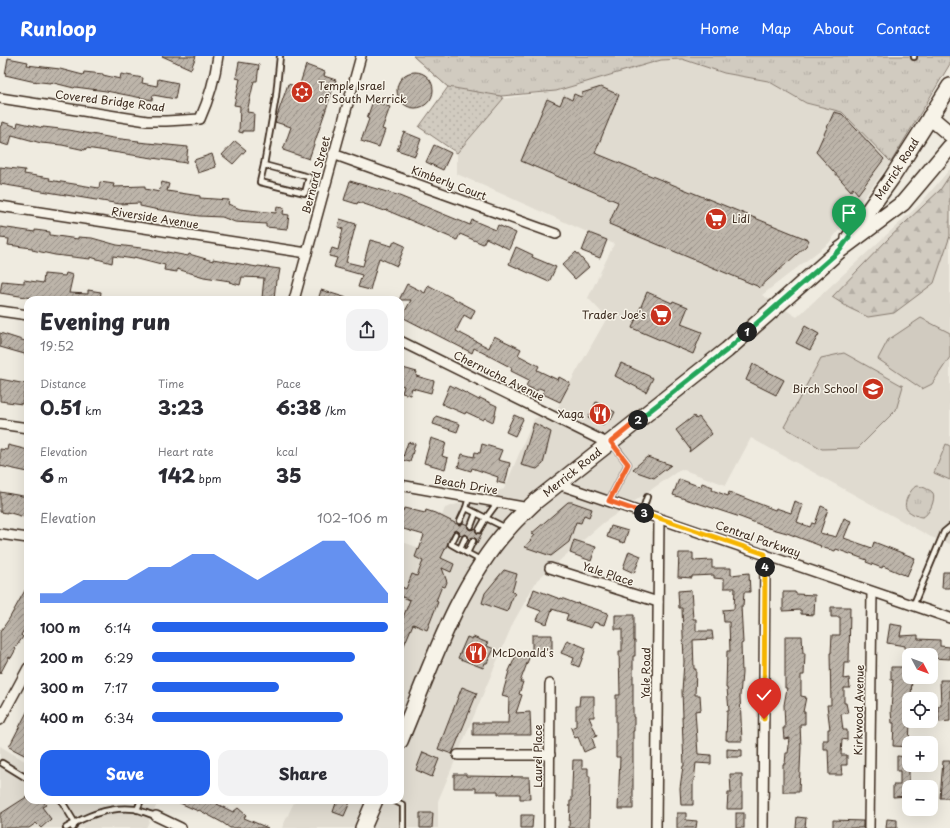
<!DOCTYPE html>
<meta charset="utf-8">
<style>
body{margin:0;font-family:"Playpen Sans",sans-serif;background:#f2f2f3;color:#2b2b33;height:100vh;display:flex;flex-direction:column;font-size:15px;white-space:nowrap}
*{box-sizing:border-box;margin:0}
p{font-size:13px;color:#7c7c81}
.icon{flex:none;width:22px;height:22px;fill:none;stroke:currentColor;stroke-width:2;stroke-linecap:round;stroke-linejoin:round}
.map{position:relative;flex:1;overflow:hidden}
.drawer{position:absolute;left:24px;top:240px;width:380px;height:508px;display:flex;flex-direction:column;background:#fff;border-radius:12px;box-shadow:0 4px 16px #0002}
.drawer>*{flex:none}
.needle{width:26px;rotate:131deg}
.fabs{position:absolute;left:902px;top:592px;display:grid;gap:8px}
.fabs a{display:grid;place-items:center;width:36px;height:36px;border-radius:8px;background:#fff;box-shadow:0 4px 16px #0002;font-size:20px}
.pin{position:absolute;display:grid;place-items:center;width:34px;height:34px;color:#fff;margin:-41px -17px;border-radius:50% 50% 50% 0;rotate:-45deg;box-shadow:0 0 4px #0007}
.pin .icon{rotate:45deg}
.km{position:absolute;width:20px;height:20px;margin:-10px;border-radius:50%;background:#222;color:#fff;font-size:11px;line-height:20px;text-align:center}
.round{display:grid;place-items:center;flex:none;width:42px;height:42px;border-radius:12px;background:#f2f2f3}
.overview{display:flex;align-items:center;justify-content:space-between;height:68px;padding:0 16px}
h1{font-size:22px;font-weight:800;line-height:30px}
.metrics{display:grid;grid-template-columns:repeat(3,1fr);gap:6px;height:68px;padding:4px 16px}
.metrics div{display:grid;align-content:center}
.metrics b{font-size:20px;font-weight:800}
.metrics small{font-size:11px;font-weight:400}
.metrics p{font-size:11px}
.chart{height:112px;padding:8px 16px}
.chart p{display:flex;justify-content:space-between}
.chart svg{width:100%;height:72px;margin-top:4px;fill:#2563eb;opacity:.7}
.cta{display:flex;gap:8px;margin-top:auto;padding:8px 16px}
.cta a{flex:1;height:46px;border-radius:12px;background:#2563eb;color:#fff;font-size:16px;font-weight:800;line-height:46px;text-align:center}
.cta a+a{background:#f2f2f3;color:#2b2b33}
ul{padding:0 16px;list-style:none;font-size:13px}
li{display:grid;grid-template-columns:64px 48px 1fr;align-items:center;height:30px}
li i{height:10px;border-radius:5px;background:#2563eb}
header{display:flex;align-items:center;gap:24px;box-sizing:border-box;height:56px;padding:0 20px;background:#2563eb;color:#fff}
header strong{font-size:19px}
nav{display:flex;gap:22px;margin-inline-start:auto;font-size:14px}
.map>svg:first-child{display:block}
.built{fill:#e0dbd0}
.grass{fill:url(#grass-dots);stroke:#867a6f}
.forest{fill:url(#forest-firs);stroke:#867a6f}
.park{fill:url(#park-tufts);stroke:#867a6f}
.pitch{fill:#d1cbc0;stroke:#867a6f}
.building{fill:url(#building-hatch);stroke:#3b2a1e}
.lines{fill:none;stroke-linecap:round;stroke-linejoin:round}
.service-casing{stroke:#3b2a1e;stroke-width:8}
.minor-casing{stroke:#3b2a1e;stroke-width:12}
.primary-casing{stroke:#3b2a1e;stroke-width:18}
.service{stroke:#f7f3e8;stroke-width:4.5}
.minor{stroke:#f7f3e8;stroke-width:9}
.primary{stroke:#f7f3e8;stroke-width:15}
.split-1-casing{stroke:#fff;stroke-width:8}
.split-2-casing{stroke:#fff;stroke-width:8}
.split-3-casing{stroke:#fff;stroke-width:8}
.split-4-casing{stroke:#fff;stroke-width:8}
.split-5-casing{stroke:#fff;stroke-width:8}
.split-1{stroke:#22a559;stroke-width:5}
.split-2{stroke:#22a559;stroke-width:5}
.split-3{stroke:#f0652b;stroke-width:5}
.split-4{stroke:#f5b400;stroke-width:5}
.split-5{stroke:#f5b400;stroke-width:5}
.labels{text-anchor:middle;stroke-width:3;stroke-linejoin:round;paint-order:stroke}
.poi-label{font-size:11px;fill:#3b2a1e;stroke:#f7f3e8;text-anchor:start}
.street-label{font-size:11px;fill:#3b2a1e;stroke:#f7f3e8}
</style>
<header>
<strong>Runloop</strong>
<nav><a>Home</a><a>Map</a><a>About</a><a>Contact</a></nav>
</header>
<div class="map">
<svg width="950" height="772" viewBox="0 0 950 772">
<defs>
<pattern id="grass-dots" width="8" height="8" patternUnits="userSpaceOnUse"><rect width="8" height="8" fill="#d1cbc0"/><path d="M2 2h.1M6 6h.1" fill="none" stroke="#b4aea5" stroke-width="1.8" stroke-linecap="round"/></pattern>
<pattern id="forest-firs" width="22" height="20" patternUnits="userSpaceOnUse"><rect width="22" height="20" fill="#d1cbc0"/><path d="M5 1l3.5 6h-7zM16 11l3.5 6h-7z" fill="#b4aea5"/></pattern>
<pattern id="park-tufts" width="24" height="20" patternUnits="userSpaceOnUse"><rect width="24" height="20" fill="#d1cbc0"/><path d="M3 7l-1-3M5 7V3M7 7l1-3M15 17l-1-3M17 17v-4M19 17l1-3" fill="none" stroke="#b4aea5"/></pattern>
<pattern id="building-hatch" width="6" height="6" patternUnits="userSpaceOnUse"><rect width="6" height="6" fill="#bdb5aa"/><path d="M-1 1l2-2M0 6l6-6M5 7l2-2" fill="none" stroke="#9b938a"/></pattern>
</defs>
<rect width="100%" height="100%" fill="#efebe0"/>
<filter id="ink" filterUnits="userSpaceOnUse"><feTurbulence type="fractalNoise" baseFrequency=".025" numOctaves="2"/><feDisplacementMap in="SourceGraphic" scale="8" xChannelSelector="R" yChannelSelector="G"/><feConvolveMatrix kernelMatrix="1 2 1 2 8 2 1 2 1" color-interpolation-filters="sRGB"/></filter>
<g filter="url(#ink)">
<g class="built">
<polygon points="682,3 724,17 768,25 806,47 842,56 891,106 829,187 762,239 797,261 919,149 950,113 950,488 931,481 751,382 726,429 681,413 603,467 537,524 513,567 438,745 438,772 282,772 295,744 400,744 400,485 428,495 445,452 504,433 534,363 557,353 575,318 607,262 588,242 614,188 457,118 457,91 495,44 556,35 661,4"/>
<polygon points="0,690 28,707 28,744 159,744 146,772 0,772"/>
</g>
<polygon class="grass" points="413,0 462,29 501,40 503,43 457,97 419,71 448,31"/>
<polygon class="forest" points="950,119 950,180 934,227 894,257 868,261 849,252 832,241 888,183 940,134"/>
<g class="park">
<polygon points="413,0 950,0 950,8 891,106 842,56 806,47 768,25 724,17 682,3 661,4 556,35 501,40 448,31"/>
<path d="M916,430c4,0 6,1 9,2 3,2 6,2 8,5 3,6 -4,23 -11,24 -3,0 -6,-2 -9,-3 -3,-2 -6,-3 -7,-6 -3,-6 5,-19 10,-22z"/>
</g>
<g class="pitch">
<polygon points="921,262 950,277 950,301 932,328 922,333 878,303 888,284"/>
<polygon points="844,297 903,330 896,354 858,392 822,393 784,371 821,302"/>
<polygon points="946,388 950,390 950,424 934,417"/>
</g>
<g class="building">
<polygon points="162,0 196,0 191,13"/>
<polygon points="8,2 28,6 27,9 60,13 83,19 84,16 103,18 103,19 120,23 121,18 143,22 142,27 157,30 158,23 178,27 175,43 153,39 152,44 106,35 75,31 74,32 50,26 50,27 31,25 5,19"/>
<polygon points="239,6 259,9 257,25 254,25 247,56 254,57 253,75 243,75 243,77 239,76 240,50 234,49 240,23 236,22"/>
<polygon points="306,9 325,16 324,20 336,24 309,103 283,94 291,71 275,66 288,28 299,31"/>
<circle cx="415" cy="34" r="18"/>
<polygon points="601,31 619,39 595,97 809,184 806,190 759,232 757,230 609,168 618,146 521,105 547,43 560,49 564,40 572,44 574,38 581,41 582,37"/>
<polygon points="373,45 390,51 382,73 385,74 379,91 361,85 369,63 367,62"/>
<polygon points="834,56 842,58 884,103 858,138 853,132 851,135 816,96"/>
<polygon points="3,66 17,71 18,66 43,72 43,71 69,74 113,82 139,85 138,86 188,91 186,107 86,92 85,94 62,89 41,87 12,79 9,90 0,87 0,70 2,70"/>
<polygon points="404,76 421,83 415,100 397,94"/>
<polygon points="235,85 246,94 233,108 222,99"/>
<polygon points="434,89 451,97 443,114 426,106"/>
<polygon points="212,98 216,111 198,117 194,104"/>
<polygon points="0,111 25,114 24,118 50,122 49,124 99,132 100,126 114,128 113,131 145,130 145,133 159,136 162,126 169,128 167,135 200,140 200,142 229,144 228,148 240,153 276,157 277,151 284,152 283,158 289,159 287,173 266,171 266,168 235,166 222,161 199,160 154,153 140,150 140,147 120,148 0,128"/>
<polygon points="350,125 397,139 470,169 472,164 496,174 498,169 516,177 509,193 486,182 483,188 460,178 457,184 386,154 385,155 358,146 357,148 344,144"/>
<polygon points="340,163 356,168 346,206 363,210 370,184 392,190 394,185 405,190 397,210 379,202 370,234 358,231 362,219 334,211 337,202 329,200 332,192 338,194 343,173 338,171"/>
<polygon points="0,171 35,176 35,174 50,176 50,179 78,183 78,181 92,182 117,189 149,193 167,197 167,196 188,200 189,198 213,205 213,203 257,211 258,210 280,213 278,224 276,224 274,243 262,242 264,222 242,221 240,229 229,226 230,225 204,221 177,213 177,216 164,214 165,209 134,201 134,203 113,200 112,207 90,201 90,203 55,199 32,194 32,192 8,189 9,183 0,182"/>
<polygon points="589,177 607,184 600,202 582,195"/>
<polygon points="516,191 533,199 532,201 556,211 549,226 509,208"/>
<polygon points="576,196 589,211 575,223 562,209"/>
<polygon points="66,217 73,219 69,237 88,238 88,234 101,236 100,244 46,244 0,237 2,225 24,227 24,224 43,227 44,218 65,220"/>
<polygon points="407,228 425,237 428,229 475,254 471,263 464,259 456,275 489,292 494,280 521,293 518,299 539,310 537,314 558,324 559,321 570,327 560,346 543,338 544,334 539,332 537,335 526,330 529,324 511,315 512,312 474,292 472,297 402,261 411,244 399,244"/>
<polygon points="321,234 347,242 347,244 318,244"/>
<polygon points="647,236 672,247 673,245 688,251 681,268 702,276 693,298 632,272"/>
<polygon points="805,270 819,278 810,294 796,287"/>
<polygon points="0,277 28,286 28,299 0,291"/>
<polygon points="621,307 653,322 646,336 615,320"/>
<polygon points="753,308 784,324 776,339 746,324"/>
<polygon points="403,312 417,316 416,320 434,325 431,337 412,332 410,339 402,337 404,330 400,329 400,322"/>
<polygon points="0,323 26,328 22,348 0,345"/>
<polygon points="450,329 479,344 480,342 497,350 493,366 485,362 483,364 466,356 465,358 442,348"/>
<polygon points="596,346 615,356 612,362 602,369 588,362"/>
<polygon points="514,359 523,363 515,380 506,376"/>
<polygon points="436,360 460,368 457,376 433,368"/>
<polygon points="694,360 696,363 699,361 712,378 689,396 690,393 676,374"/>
<polygon points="534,367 551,376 543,408 537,413 521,409"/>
<polygon points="431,382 446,387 442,400 448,402 445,413 424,407"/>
<polygon points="408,386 415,388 410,406 402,404"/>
<polygon points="482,388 502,394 498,404 510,407 505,428 497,426 498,421 472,412 471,415 458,411 462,398 474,401 475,396 480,397"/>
<polygon points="8,389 28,394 28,416 0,410 0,393 7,394"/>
<polygon points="647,401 671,409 654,422 637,416 633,413"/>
<polygon points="679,423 701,431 702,427 713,431 712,434 728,440 729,436 775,454 776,452 791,457 795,445 803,449 797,466 810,471 812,467 815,468 821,450 828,453 820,477 836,481 844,462 851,465 844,482 872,492 874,486 915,502 907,520 883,510 882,512 866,506 867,504 836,493 835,495 820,491 821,490 787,477 769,472 740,461 673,439"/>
<polygon points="0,436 28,441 28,446 24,461 7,456 7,457 0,456"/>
<polygon points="568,446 572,446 592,453 589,461 584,459 581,467 576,466 569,486 551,500 525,491 535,479 531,478"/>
<polygon points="404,452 425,457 426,454 435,457 459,469 463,467 468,469 468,472 470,474 476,472 476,476 477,477 482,477 477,487 476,483 474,482 471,482 469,484 466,478 462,480 459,479 459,476 457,475 453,476 441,502 454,508 451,516 442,512 447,526 445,531 442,530 436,545 438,546 427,574 413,568 400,599 400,569 410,544 400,540 400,530 406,533 412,518 417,520 423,505 415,501 418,493 419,494 424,479 400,472 400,454 403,455"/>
<polygon points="611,470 628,475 624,487 607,481"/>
<polygon points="574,484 596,491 591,505 570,497"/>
<polygon points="629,495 641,500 634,517 623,512"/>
<polygon points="679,497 693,497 693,505 712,504 712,512 731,512 731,519 749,517 750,536 744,536 743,550 741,550 743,587 741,588 742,617 740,640 742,685 728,685 728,684 726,684 727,655 729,655 727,632 726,632 727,595 730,595 729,566 724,566 723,554 734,553 735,532 724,532 724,523 714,522 714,519 692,520 692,522 678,521"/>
<polygon points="504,514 517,518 512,536 515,537 511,545 507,556 482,547 485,537"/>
<polygon points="943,516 950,516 950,532 942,532"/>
<polygon points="28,529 28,567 21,579 23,581 15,592 16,593 11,602 9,601 0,618 0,576 9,563"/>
<polygon points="534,533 560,543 561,542 577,548 577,547 608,557 604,569 594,566 591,572 566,564 568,558 552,553 547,568 537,564 541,555 528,550"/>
<polygon points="691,534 693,563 696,563 696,575 712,575 713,583 693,584 694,613 696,613 695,639 700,639 701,654 695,655 698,698 711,699 711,708 696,707 694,725 693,725 693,749 681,749 680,732 683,710 684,710 682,661 683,661 682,635 684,606 682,552 679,552 678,535"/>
<polygon points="783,536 795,536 796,538 815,539 814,559 801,558 801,554 783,555"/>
<polygon points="831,551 850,551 849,607 844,607 843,623 849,622 850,632 844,632 844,647 846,647 848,657 841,658 843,674 847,674 847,684 842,683 841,699 847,699 847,709 841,709 842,719 829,719 828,693 823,693 823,684 828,684 828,673 830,673 827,649 831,649 830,597 831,597 832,579 840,579 840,561 831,561"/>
<polygon points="615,559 634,559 634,585 635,585 635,600 633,600 633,661 634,661 634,675 633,675 633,753 618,753 620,701 616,701 616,639 620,639 619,595 622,595 622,573 615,573"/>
<polygon points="890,568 902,570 900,580 918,579 918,583 940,584 940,590 950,591 950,603 931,602 931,599 926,599 927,594 905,595 905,590 887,587"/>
<polygon points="532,579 552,579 552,595 540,595 540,598 532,598"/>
<polygon points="785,580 802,580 803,597 805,597 804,619 801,619 801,640 806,641 803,656 805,656 805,668 800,668 801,691 799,736 783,736 783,708 785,708 786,697 788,697 790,682 784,683 783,672 785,672 784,649 787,632 785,632"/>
<polygon points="467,581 472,583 473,581 488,587 487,590 494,593 487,607 485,607 483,612 458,602"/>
<polygon points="567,584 586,592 579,611 572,608 574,602 561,597"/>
<polygon points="517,597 529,602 520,626 523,626 519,638 522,639 516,657 530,656 531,679 473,679 473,667 508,667 509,642 502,640 509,615"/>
<polygon points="891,611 909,611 909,621 912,621 911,643 909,643 909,665 910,665 909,691 893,690 894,667 892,667 891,655 893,624 891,624"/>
<polygon points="940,624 950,624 950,665 939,666 938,650 941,650"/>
<polygon points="462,631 477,637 452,698 438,693"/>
<polygon points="580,640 594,640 594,661 589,661 597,680 592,682 595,691 584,696 578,681 575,682 571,672 576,670 576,650 579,650"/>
<polygon points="28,654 28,701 9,691"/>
<polygon points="727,693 742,694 742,701 727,701"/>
<polygon points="423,696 439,703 432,721 416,714"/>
<polygon points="897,700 909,701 909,740 893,741 893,729 900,729 900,715 897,715"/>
<polygon points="573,704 582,704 582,712 588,712 588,720 590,720 589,772 569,772 570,745 572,745 572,731"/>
<polygon points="943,705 950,705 950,742 940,742"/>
<polygon points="454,718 466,718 466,720 529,721 530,743 520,743 520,738 498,738 498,735 476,735 476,732 454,732"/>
<polygon points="730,718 742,718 742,753 727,753 728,737 731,737"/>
<polygon points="28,740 28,744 42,744 46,749 42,751 51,763 41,772 36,767 29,772 0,772 0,758"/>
<polygon points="173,744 219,744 217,748 233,756 238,752 246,759 244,762 268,772 230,772 223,767 199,754 198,755"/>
<polygon points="337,744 351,744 344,760 333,756"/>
<polygon points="420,757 433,757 432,772 420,772"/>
<polygon points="677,757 686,757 686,764 697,765 696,772 677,772"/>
<rect x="736" y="757" width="8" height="15"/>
<polygon points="521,759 533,759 532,772 521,772"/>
<polygon points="797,761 806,762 805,772 796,772"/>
<polygon points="887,763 897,764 897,772 886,772"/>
<polygon points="833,764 863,765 863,772 833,772"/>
</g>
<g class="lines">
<g class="service-casing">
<g id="service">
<polyline points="914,1 914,0"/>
<polygon points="264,109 309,121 305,137 260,126"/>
<polyline points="264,109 276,40 280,0"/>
<polyline points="308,130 323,134"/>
<polyline points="469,441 466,452 486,462 497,447"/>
<polyline points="609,445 628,408 613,388"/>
<polyline points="642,456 647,441"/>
<polyline points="460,465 466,452"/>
<polyline points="471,470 476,457"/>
<polyline points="479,474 486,462 506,472"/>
<polyline points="456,478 451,488 467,497"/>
<polyline points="473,485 467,497 482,505"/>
<polyline points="460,493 465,482"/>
<polyline points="913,550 944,476 950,471"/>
<polyline points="2,707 28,723"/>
<polyline points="61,744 75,767 73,772"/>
<polyline points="393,744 403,749 403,772"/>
<polyline points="137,754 141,744"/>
<path d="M66,772c21,-13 44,-22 69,-19 7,2 14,5 21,7"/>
</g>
</g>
<g class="minor-casing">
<g id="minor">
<path d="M0,42l147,23h19l34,-2c9,-20 15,-41 18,-63"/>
<polyline points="333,98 556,178"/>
<polyline points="0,150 307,197"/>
<polyline points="294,244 361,0"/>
<polyline points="0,255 28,259"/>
<polyline points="400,285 609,388"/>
<polyline points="0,368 28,372"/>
<polyline points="558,428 950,562"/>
<polyline points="400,429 529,452"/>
<polyline points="0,478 28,482"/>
<polyline points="550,512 658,546"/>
<polyline points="0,664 28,612"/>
<polyline points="458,699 550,699"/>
<polyline points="156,760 181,772"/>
<polyline points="549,772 550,628"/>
<polyline points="656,772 659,462"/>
<polyline points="763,772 765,498"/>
<polyline points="869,772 872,536"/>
</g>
</g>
<g class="primary-casing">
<g id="primary">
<polyline points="930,61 950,78"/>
<path id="s1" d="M849,182l42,-59 59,-93"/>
<path id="s2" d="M400,685c30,-71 56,-154 108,-212 8,-10 19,-19 28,-28l191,-151 113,-100 63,-47 47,-56"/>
<polyline points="363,772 375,744"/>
</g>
</g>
<use href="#service" class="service"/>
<use href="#minor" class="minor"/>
<use href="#primary" class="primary"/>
</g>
</g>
<g class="lines" filter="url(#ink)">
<g class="split-1-casing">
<polyline id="split-1" points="747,276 840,194 849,181"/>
</g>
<g class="split-2-casing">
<polyline id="split-2" points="638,364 727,294 747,276"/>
</g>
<g class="split-3-casing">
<polyline id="split-3" points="638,364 611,386 628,408 609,445 644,457"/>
</g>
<g class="split-4-casing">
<polyline id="split-4" points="644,457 765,498 765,511"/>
</g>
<g class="split-5-casing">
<polyline id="split-5" points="764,663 765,511"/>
</g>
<use href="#split-1" class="split-1"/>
<use href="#split-2" class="split-2"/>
<use href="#split-3" class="split-3"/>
<use href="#split-4" class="split-4"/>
<use href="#split-5" class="split-5"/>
</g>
<defs>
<g id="synagogue-disc" transform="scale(1.15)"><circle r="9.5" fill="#c8321e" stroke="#f7f3e8"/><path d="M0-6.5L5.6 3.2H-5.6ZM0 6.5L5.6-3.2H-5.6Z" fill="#fff"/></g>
<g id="supermarket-disc" transform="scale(1.15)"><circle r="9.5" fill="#c8321e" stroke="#f7f3e8"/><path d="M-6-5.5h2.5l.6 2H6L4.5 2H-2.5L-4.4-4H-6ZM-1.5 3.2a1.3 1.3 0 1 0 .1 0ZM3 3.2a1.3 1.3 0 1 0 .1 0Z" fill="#fff"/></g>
<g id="school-disc" transform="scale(1.15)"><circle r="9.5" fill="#c8321e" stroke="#f7f3e8"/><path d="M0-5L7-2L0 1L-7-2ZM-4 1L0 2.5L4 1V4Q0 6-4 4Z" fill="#fff"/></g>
<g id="restaurant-disc" transform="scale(1.15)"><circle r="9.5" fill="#c8321e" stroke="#f7f3e8"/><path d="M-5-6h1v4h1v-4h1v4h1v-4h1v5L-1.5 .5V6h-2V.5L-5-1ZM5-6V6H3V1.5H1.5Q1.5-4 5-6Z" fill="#fff"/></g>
</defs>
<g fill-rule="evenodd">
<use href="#synagogue-disc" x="302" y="36"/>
<use href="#supermarket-disc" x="716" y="163"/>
<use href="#supermarket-disc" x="661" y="259"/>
<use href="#school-disc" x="873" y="333"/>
<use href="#restaurant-disc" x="600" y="358"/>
<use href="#restaurant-disc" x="476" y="597"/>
</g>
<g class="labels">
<g class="poi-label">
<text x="318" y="34">Temple Israel<tspan x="318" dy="13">of South Merrick</tspan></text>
<text x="732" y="167">Lidl</text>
<text x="646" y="263" text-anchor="end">Trader Joe's</text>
<text x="858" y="337" text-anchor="end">Birch School</text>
<text x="584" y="362" text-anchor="end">Xaga</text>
<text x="492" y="601">McDonald's</text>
</g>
<g class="street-label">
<text transform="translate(110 45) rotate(7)" y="4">Covered Bridge Road</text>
<text dy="4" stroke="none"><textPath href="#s1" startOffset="84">Merrick Road</textPath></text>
<text transform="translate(316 119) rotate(-75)" y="4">Bernard Street</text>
<text transform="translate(449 127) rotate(20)" y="4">Kimberly Court</text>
<text transform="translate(155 162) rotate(9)" y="4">Riverside Avenue</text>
<text transform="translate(499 320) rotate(26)" y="4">Chernucha Avenue</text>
<text dy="4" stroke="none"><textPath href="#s2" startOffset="325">Merrick Road</textPath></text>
<text transform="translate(466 429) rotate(10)" y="4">Beach Drive</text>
<text transform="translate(758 483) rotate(19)" y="4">Central Parkway</text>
<text transform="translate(608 518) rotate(18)" y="4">Yale Place</text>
<text transform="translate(646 617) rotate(-89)" y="4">Yale Road</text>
<text transform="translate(859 654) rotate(-89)" y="4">Kirkwood Avenue</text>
<text transform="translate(538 700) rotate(-90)" y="4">Laurel Place</text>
</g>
</g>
</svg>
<div class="fabs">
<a><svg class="needle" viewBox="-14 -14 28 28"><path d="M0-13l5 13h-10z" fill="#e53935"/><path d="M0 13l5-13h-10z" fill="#7c7c81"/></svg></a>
<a><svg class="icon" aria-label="locate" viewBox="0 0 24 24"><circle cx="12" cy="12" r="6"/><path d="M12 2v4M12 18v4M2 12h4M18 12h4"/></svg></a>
<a>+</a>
<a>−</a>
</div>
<div class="pin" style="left:849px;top:181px;background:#1e9e55"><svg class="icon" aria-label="arrive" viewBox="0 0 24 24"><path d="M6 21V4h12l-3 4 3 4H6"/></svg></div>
<div class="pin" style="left:764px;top:663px;background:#d93025"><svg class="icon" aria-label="check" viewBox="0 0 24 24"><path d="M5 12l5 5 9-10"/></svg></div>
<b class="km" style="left:747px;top:276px">1</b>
<b class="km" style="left:638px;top:364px">2</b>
<b class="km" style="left:644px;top:457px">3</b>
<b class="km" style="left:765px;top:511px">4</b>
<section class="drawer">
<div class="overview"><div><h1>Evening run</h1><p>19:52</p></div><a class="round"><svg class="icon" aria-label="share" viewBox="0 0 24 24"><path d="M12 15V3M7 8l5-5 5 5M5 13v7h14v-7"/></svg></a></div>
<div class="metrics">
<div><p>Distance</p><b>0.51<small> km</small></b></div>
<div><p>Time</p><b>3:23</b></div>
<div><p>Pace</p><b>6:38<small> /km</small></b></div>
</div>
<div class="metrics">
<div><p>Elevation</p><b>6<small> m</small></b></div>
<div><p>Heart rate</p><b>142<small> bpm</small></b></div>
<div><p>kcal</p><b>35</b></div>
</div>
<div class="chart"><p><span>Elevation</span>102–106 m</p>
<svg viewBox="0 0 160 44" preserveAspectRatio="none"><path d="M0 44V38L10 38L20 30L30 30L40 30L50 22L60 22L70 14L80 14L90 22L100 30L110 22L120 14L130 6L140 6L150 22L160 38V44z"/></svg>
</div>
<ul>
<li><b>100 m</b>6:14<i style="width:100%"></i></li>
<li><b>200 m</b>6:29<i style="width:86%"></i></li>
<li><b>300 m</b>7:17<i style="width:54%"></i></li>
<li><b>400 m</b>6:34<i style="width:81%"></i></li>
</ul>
<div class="cta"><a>Save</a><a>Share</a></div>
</section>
</div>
